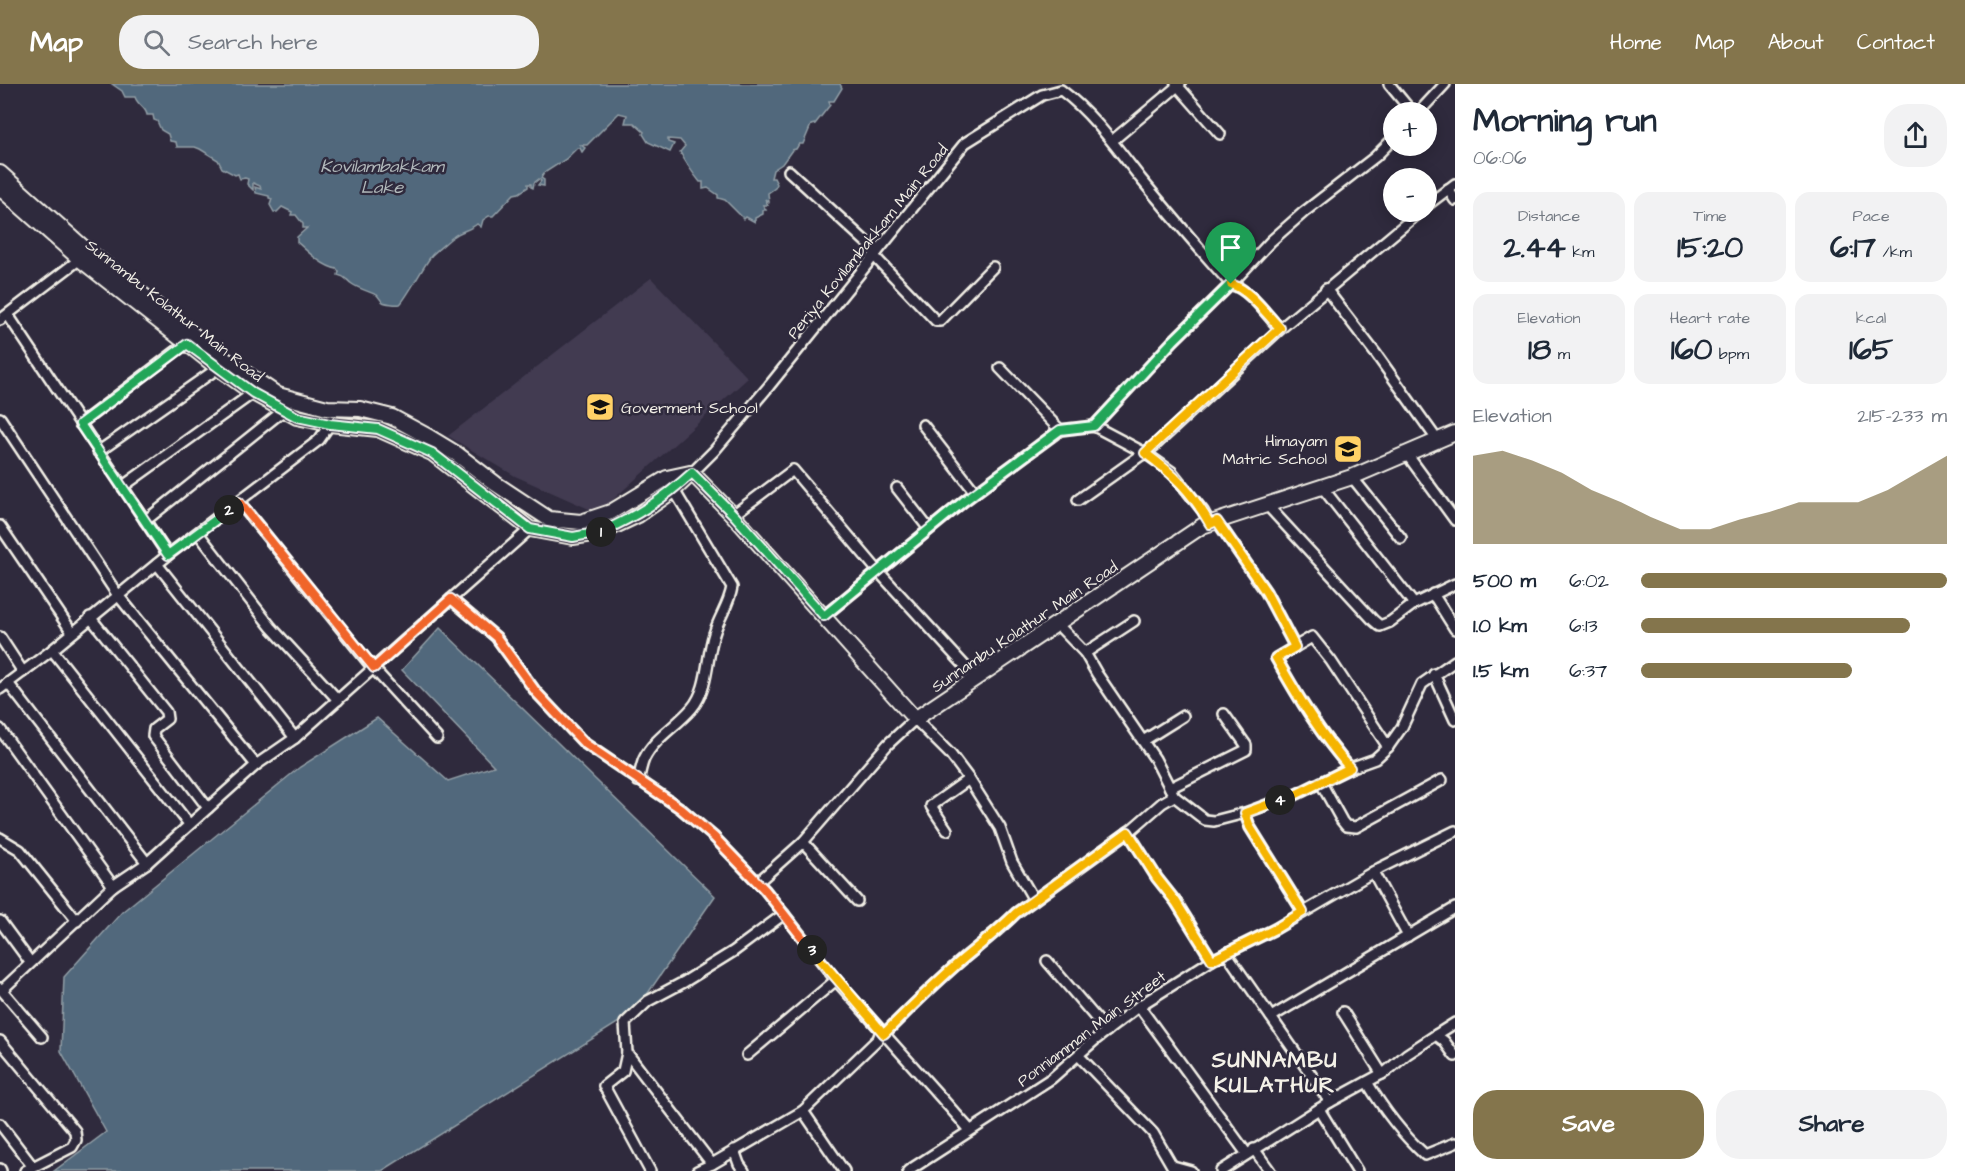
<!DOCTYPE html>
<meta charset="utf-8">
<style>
body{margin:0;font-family:"Architects Daughter",sans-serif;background:#f2f2f3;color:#1f2937;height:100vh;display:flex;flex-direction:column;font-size:22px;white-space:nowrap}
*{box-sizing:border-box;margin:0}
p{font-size:20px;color:#747a83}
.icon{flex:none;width:33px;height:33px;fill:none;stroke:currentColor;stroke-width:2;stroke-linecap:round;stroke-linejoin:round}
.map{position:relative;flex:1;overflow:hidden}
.sheet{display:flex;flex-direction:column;background:#fff;width:510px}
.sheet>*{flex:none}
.fabs{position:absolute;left:1383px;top:18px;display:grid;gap:12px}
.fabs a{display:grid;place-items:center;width:54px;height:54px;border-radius:50%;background:#fff;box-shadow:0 3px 15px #0003;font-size:30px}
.pin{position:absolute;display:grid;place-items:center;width:51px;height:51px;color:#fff;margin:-62px -26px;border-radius:50% 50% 50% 0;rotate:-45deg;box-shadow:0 0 6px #0007}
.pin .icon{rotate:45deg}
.km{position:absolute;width:30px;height:30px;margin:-15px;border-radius:50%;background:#222;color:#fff;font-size:16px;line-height:30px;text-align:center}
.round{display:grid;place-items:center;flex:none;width:63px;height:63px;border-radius:24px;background:#f2f2f3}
.head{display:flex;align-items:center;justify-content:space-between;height:102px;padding:0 18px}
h1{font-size:33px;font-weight:700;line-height:45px}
.metrics{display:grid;grid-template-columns:repeat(3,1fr);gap:9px;height:102px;padding:6px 18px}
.metrics div{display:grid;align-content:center;border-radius:15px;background:#f2f2f3;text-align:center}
.metrics b{font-size:30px;font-weight:700}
.metrics small{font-size:16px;font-weight:400}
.metrics p{font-size:16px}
.chart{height:168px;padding:12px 18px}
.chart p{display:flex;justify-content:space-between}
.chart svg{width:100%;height:108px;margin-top:6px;fill:#84754c;opacity:.7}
.primary-button{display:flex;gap:12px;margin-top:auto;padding:12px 18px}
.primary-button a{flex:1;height:69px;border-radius:24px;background:#84754c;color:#fff;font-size:24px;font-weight:700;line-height:69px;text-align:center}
.primary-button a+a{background:#f2f2f3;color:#1f2937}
ul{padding:0 18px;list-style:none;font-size:20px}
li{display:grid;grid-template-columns:96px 72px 1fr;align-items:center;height:45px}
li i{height:15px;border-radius:8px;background:#84754c}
header{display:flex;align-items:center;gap:36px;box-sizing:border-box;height:84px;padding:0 30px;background:#84754c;color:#fff}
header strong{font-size:28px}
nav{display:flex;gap:33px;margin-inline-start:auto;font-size:21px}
.search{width:420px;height:54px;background:#f2f2f3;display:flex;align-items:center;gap:15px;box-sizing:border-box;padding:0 21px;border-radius:24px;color:#747a83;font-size:22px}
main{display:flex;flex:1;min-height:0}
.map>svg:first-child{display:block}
.built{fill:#423b51}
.water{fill:#51687b;stroke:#929fa7;stroke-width:1.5}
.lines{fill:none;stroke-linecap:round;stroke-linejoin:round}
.street-casing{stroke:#f4f1e8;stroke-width:14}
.secondary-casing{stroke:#f4f1e8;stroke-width:18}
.street{stroke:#2f2a3d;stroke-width:9}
.secondary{stroke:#2f2a3d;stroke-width:14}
.split-1-casing{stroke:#fff;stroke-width:12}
.split-2-casing{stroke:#fff;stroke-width:12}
.split-3-casing{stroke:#fff;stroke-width:12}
.split-4-casing{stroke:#fff;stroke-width:12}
.split-5-casing{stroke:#fff;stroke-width:12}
.split-1{stroke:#22a559;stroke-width:8}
.split-2{stroke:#22a559;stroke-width:8}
.split-3{stroke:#f0652b;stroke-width:8}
.split-4{stroke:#f5b400;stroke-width:8}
.split-5{stroke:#f5b400;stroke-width:8}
.labels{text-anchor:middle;stroke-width:5;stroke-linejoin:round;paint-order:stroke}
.street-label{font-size:16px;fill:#f4f1e8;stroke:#2f2a3d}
.poi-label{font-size:16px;fill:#f4f1e8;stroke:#2f2a3d;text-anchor:start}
.water-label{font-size:18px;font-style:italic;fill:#b3babc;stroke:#2f2a3d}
.district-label{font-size:22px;font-weight:bold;letter-spacing:1.5px;fill:#f4f1e8;stroke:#2f2a3d}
</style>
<header>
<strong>Map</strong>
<div class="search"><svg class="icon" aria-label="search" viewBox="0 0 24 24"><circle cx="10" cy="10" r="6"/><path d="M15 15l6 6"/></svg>Search here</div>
<nav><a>Home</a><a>Map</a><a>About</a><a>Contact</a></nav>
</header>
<main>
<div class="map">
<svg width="1455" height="1087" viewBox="0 0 1455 1087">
<rect width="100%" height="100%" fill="#2f2a3d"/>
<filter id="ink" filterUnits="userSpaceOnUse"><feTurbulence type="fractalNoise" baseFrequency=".0167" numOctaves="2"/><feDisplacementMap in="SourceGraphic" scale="12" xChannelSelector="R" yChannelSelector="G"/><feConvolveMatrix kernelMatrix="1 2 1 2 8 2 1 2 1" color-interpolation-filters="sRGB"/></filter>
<g filter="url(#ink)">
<polygon class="built" points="651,194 748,294 598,429 515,392 448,352"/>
<g class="water">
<path d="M112,0h728l2,4 -8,13h-5l1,4 -15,19 -4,1 -8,19h-4l-3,5 -4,1 -10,14 -9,6 -2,8h3l3,6 -2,4 -7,5 1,9 -4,-3 3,6h-5l3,5h-3v4l-8,4v4l-9,-5 -2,2 -19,-19 -7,-2v-3l-10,-7 -5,1v-7h-3c-9,-11 -14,-19 -20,-30l5,-6 -5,-6 -12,-1v3l6,2 -4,8 -22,-10 -5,-8 1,-2 -10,-9h-9l2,-8 -8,-2 -32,32h-6l4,3 -3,4 -2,-4h-3l-11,11 -22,14 -3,5 3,2v6l-6,-1 3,-4 -2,-2 -5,4 -1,5 -2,-1v-3h-3v3l-9,6 -5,1 -21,22h-4l-6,4 -2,7 -4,-3c-7,6 -17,7 -24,13 -3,2 -18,15 -21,18 -6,7 -28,47 -32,49 -4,1 -15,-1 -17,-2 -3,-2 -4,-5 -6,-7 -7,-3 -20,-7 -25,-11 -6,-4 -5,-7 -14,-9l1,-3 -2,-3c-15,-3 -29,-17 -40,-27v-5l10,-9h-4v-4l-7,-9h-5l1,-3 -10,-5 -5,5h-3l-4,-7 2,-6 -3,-1v-2l-13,-3 -1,-6 6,2 -1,-3 -7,-3v7l-6,-6 1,-5 -3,-1 -5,1 -2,-5 -3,1 -13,-7 -4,-8 -18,-11 -5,-2h-18l-1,-5 -6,-1 -2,-7 -7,-4 -4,-9 -3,-1 -1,-5h-6c-1,-8 -9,-9 -12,-18h-10l-3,-6z"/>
<polygon points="440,544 715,812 635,928 382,1087 54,1087 106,1048 61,967 64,893 122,828 300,683 377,634 448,697 494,682 402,586"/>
</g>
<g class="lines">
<g class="street-casing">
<g id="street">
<polyline points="1176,0 1220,50"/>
<polyline points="1389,0 1412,28"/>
<polyline points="1419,28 1445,0"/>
<polyline points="1112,57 1180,0"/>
<polyline points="789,87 877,168"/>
<polyline points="1448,105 1455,116"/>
<polyline points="1426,122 1455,100"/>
<polyline points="874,172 936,237 940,237 993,183"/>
<polyline points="1326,205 1376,270 1438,357"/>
<polyline points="8,231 168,471"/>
<polyline points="0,236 84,172"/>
<polyline points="1000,284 1060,346"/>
<polyline points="0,334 117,510 256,681"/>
<polyline points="80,340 187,259"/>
<polyline points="923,341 975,408"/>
<polyline points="1094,342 1173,257 1231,200 1271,157 1304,128 1375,73 1394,54"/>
<polyline points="98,368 218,284"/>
<polyline points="1406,369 1455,436"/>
<path d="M692,389l22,-22 55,-65 196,-243 77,-48 19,-5c32,24 55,57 80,89 29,35 59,71 90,105 20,7 35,30 49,45"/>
<polyline points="1352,393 1401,454"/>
<polyline points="122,403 253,309"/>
<polyline points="1322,403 1414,520 1455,500"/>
<polyline points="897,404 929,445"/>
<polyline points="1078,416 1154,362 1280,245 1420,128"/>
<polyline points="239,418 373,584 437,654"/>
<polyline points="1267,421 1373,536 1380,542 1390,538 1414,520"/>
<polyline points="733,431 793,386 878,487 976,594"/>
<polyline points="145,437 284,326"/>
<polyline points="1217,437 1266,508 1295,563"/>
<polyline points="0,442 72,548"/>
<polyline points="530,445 451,515 496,553 536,608 584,659 680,724 714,753 765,806 836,896 970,1046"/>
<polyline points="198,449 271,543 338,616"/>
<polyline points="157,480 295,654"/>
<polyline points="1433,510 1455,545"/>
<polyline points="824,532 964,417 1060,346 1094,342 1145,369 1172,388 1203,427 1210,440"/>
<polyline points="90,533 166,628 167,635 154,645 153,652 208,724"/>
<polyline points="1057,540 1085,569 1097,590 1155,675 1174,712"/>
<polyline points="0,553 23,588"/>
<polyline points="52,566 189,740"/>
<polyline points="1085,569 1134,537"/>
<polyline points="1434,590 1455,636"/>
<polyline points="8,599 147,779"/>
<polyline points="0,605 52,566 168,471 319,356 330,340 330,336"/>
<polyline points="0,645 113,802"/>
<polyline points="1143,657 1183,632"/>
<path d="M1350,684c-30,-34 -52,-71 -74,-110l36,-21 19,24 57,86"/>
<path d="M638,697c2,-7 3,-15 6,-22 10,-21 33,-33 48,-51 17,-20 14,-50 22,-74 5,-17 15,-29 18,-47l-58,-97"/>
<polyline points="1321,699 1342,737 1346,742 1356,743 1442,696"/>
<polyline points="1170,704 1246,666 1246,661 1224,630"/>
<polyline points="1245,729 1250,743 1303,828"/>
<polyline points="947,746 931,722 969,695"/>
<polyline points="1128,748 1157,794 1176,818 1212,876"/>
<polyline points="0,754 20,766 77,837"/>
<polyline points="803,758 857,817"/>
<polyline points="1373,788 1408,852"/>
<polyline points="758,798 803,758 888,660 915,635 951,671 969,695 1000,744 1012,778 1034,816"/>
<polyline points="0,837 30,878"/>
<polyline points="1227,870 1330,1018"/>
<polyline points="1047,877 1107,947"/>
<polyline points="0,904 42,953"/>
<polyline points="2,906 113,802 147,779 256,681 295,654 451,515"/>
<polyline points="1139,922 1247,1070"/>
<polyline points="1343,928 1382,990"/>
<polyline points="1271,933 1455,824"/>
<path d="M884,950c26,-26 51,-51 79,-75 18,-15 36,-29 53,-46l115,-83 31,-27 12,-7 31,24 9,1 31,-8 52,-19 53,-26 25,-9 13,-12 14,-20 20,-43 33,-23"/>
<polyline points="1436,951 1455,939"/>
<polyline points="0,957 75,1047 76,1056 72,1063 25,1087"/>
<polyline points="627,969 623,987 604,1002 650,1087"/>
<polyline points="747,971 836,896"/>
<polyline points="1079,972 1153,1049 1175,1087"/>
<path d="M1367,998c16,27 35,52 58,73l30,-12"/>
<polyline points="1319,1025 1357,1087"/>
<polyline points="803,1027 844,1087"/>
<polyline points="0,1040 33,1083"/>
<polyline points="1254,1065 1270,1087"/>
<polyline points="734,1066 739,1080 744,1087"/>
<polyline points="712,1080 803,1027 878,955 881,947"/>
<polyline points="1173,1082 1191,1087"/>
<polyline points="0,1085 1,1087"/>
<polyline points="697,1087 712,1080 627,969 625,939 648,917 684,898 734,867 784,830"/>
<polyline points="908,1087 1052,994 1095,956 1139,922 1212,876 1275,845 1380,784 1455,747"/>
<polyline points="1221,1087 1330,1018 1387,987 1407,970 1436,951 1444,957 1455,972"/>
</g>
</g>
<g class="secondary-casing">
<g id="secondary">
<polyline points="0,89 84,164 158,223 220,272 278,311 327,324 360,325 392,333 429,353 457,370 496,400 549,435 581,438 611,428 667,394 690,389"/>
<polyline points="0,104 81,176 218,284 253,309 297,333 330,340 378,345 432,369 530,445 573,453 600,449 638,431 674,406 692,389"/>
<polyline points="692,389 733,431 915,635 1202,442 1352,393 1455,349"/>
</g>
</g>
<use href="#street" class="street"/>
<use href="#secondary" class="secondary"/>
</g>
</g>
<g class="lines" filter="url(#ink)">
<g class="split-1-casing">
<path id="split-1" d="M601,448c36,-16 61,-32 91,-59l42,42 90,101 140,-115 96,-71 34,-4 79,-85 58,-57"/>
</g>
<g class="split-2-casing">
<polyline id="split-2" points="229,426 168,471 80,340 187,260 253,309 297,333 330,340 378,345 432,369 530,445 573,453 601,448"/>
</g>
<g class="split-3-casing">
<polyline id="split-3" points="229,426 239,418 374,584 451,515 496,553 536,608 584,659 680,724 714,753 765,806 812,866"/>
</g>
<g class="split-4-casing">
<path id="split-4" d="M812,866l72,84c26,-26 51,-51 79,-75 18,-15 36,-29 53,-46l112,-81 29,46 19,24 36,58 63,-31 28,-17 -53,-85 -5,-14 35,-13"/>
</g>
<g class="split-5-casing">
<path id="split-5" d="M1231,200c20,7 35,30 49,44l-135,125c29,21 47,39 65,71l7,-3 49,71 29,55 -19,11c22,39 44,76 74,110l-53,26 -17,6"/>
</g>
<use href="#split-1" class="split-1"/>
<use href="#split-2" class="split-2"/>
<use href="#split-3" class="split-3"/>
<use href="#split-4" class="split-4"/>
<use href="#split-5" class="split-5"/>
</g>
<defs>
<g id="school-square" transform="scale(1.5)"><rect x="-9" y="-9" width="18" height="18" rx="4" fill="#ffd166" stroke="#2f2a3d"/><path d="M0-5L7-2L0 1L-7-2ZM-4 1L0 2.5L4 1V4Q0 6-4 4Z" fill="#111"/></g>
</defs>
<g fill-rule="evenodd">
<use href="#school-square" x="600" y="323"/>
<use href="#school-square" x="1348" y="365"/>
</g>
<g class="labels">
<g class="street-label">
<text transform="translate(867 157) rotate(-51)" y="6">Periya Kovilambakkam Main Road</text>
<text transform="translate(175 226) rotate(38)" y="6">Sunnambu Kolathur Main Road</text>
<text transform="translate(1024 542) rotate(-34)" y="6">Sunnambu Kolathur Main Road</text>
<text transform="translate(1091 944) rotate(-37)" y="6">Ponniamman Main Street</text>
</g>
<g class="poi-label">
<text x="621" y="329">Goverment School</text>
<text x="1327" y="362" text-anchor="end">Himayam<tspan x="1327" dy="18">Matric School</tspan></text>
</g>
<g class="water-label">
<text x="382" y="88">Kovilambakkam<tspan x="382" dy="21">Lake</tspan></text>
</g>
<g class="district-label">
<text x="1275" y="983">SUNNAMBU<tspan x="1275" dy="25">KULATHUR</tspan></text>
</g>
</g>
</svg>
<div class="fabs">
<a>+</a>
<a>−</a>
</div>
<div class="pin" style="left:1231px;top:200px;background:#1e9e55"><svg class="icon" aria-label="arrive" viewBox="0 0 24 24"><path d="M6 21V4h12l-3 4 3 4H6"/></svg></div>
<b class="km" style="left:601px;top:448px">1</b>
<b class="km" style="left:229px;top:426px">2</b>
<b class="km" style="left:812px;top:866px">3</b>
<b class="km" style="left:1280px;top:716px">4</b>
</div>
<section class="sheet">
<div class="head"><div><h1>Morning run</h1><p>06:06</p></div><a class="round"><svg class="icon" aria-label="share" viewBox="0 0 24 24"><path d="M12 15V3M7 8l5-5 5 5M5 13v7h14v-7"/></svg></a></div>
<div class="metrics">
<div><p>Distance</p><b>2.44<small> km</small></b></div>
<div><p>Time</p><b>15:20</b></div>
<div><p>Pace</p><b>6:17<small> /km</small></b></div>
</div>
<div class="metrics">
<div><p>Elevation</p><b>18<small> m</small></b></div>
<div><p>Heart rate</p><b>160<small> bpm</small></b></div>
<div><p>kcal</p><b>165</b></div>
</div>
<div class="chart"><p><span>Elevation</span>215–233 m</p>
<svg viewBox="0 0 160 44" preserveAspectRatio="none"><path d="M0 44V8L10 6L20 10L30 15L40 22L50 27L60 33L70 38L80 38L90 34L100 31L110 27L120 27L130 27L140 22L150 15L160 8V44z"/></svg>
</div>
<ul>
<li><b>500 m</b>6:02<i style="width:100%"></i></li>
<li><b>1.0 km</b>6:13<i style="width:88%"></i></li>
<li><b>1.5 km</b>6:37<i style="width:69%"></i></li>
</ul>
<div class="primary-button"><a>Save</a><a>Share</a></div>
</section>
</main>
